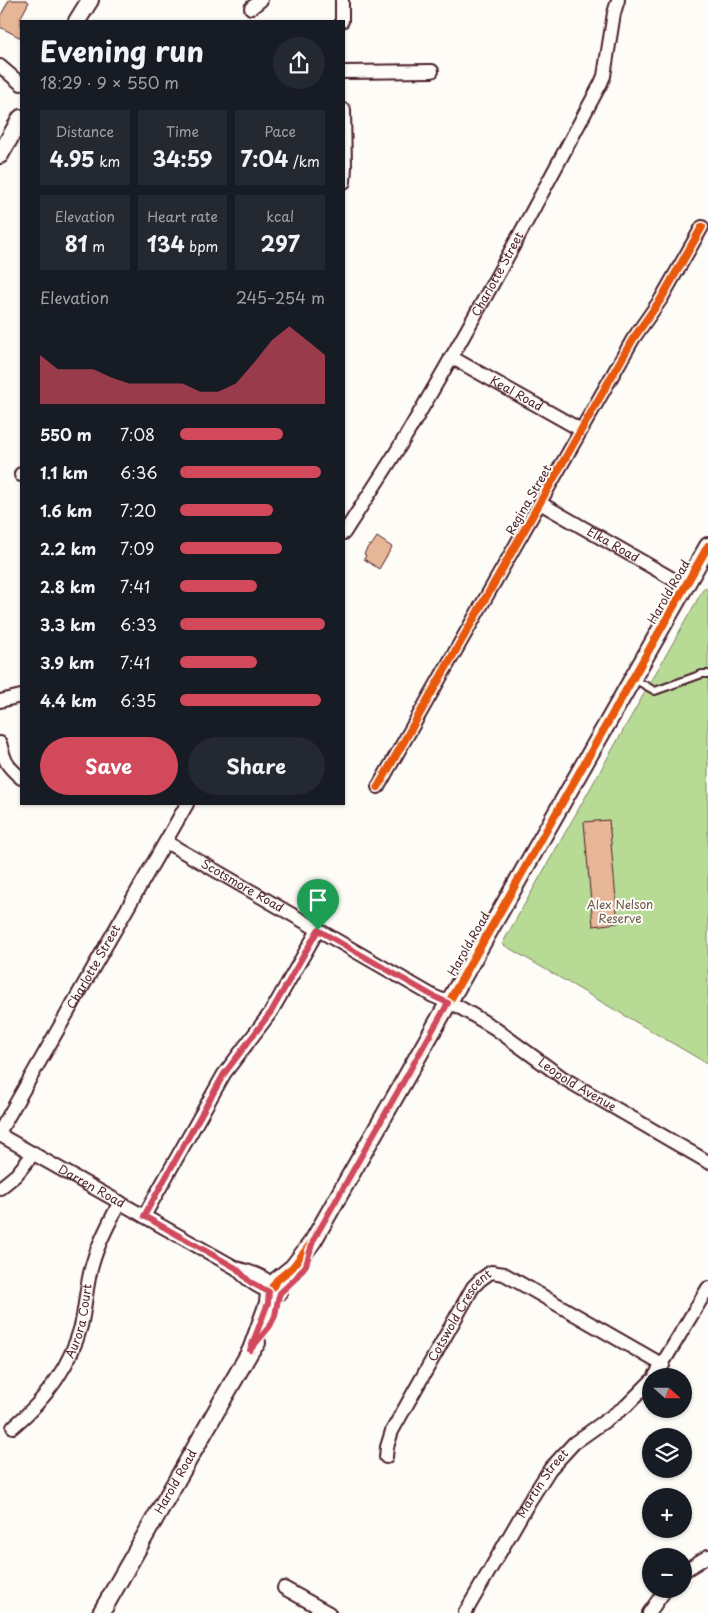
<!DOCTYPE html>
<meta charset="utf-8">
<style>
body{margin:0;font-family:"Playpen Sans",sans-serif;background:#242831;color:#f1f3f6;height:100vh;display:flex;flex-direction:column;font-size:19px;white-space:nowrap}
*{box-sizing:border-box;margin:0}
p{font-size:16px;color:#9ea1a6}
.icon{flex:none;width:28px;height:28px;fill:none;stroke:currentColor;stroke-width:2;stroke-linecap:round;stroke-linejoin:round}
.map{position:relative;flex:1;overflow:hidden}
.details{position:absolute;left:20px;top:20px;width:325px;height:785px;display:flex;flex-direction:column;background:#171b24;border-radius:0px;box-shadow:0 1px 4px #0004}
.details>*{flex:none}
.needle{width:32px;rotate:111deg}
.buttons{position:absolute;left:642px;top:1368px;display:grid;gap:10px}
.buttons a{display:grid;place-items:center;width:50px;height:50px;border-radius:50%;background:#171b24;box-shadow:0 1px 4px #0004;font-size:25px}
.pin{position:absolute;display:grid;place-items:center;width:42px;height:42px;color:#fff;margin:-51px -21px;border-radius:50% 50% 50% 0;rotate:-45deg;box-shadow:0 0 5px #0007}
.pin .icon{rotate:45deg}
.round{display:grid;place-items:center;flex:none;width:52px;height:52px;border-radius:26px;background:#242831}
.headline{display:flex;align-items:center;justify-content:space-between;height:85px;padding:0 20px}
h1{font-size:28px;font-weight:700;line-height:38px}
.figures{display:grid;grid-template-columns:repeat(3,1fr);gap:8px;height:85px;padding:5px 20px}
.figures div{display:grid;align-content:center;border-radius:0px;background:#242831;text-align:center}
.figures b{font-size:21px;font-weight:700}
.figures small{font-size:14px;font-weight:400}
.figures p{font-size:14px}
.chart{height:140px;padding:10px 20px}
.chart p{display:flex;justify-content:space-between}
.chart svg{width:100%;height:90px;margin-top:5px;fill:#d1495b;opacity:.7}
.primary-button{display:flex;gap:10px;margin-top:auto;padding:10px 20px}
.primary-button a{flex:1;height:58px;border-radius:30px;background:#d1495b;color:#fff;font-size:20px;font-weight:700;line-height:58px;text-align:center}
.primary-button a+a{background:#242831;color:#f1f3f6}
ul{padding:0 20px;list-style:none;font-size:16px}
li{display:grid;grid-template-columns:80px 60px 1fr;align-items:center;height:38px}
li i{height:12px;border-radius:6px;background:#d1495b}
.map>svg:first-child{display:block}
.green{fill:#b7db95;stroke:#807d60}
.building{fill:#e6b697;stroke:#4a1f2b}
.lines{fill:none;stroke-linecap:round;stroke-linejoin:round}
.service-casing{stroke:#4a1f2b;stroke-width:10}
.minor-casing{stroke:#4a1f2b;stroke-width:16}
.tertiary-casing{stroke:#4a1f2b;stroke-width:20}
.service{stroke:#fdfcf7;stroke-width:6}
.minor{stroke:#fdfcf7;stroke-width:12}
.tertiary{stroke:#fdfcf7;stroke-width:16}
.cycleway-casing{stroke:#fdfcf7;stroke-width:11}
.cycleway{stroke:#e8590c;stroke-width:8}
.route-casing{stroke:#fff;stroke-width:10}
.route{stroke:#d1495b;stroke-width:6}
.labels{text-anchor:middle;stroke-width:4;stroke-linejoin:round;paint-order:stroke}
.street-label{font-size:12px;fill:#4a1f2b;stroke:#fdfcf7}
.park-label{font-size:12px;fill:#6b574b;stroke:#fdfcf7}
</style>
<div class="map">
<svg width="708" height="1613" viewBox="0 0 708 1613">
<rect width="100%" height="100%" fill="#fdfcf7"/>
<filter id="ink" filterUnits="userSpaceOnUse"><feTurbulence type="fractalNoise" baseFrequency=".02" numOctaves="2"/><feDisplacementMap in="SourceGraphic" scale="10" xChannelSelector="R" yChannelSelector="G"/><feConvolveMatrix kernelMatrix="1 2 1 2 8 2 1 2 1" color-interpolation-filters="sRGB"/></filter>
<g filter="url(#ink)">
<polygon class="green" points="704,588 708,590 708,1064 502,944"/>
<g class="building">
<polygon points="9,0 26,0 29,2 20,19 24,21 21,21 21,38 0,27 0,17"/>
<polygon points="377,537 392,547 379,569 364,559 366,555 364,554 369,545 371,546"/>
<polygon points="609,820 618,923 593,926 584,822"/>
</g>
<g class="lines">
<g class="service-casing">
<polyline id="service" points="634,679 655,691 702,674 708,674"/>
</g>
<g class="minor-casing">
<g id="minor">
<polyline points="342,0 342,21"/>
<polyline points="251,8 261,0"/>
<polyline points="0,66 21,84"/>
<polyline points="344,72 432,71"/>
<polyline points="344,110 345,167 344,182"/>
<path id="s1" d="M451,357l130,73"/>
<polyline points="21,475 21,474"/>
<path id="s2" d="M540,503l145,83"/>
<path id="s3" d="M344,533c21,-33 43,-65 63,-99 68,-115 131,-233 194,-351l3,-7 10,-63 4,-13"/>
<polyline points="0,701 21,696"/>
<path d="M0,743c5,19 6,22 21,35"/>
<polyline points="378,787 633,339 661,299 702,227"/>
<path id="s4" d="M166,842l267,154 26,11 34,20 70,51 145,84"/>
<path id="s5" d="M0,1131l187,-327"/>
<path id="s6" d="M0,1135l236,133c20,5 31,9 44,25"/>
<polyline points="0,1188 16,1175 34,1153"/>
<polyline points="144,1216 224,1074 271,1012 318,930"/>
<path d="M238,1270c11,11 23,21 40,23"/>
<polyline points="655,1376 708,1288"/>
<path id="s7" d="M13,1427c32,-27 57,-60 68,-101 5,-21 5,-43 12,-64 6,-21 17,-41 27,-60"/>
<path id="s8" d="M386,1457l1,-10 5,-16 81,-144 7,-7 11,-8 13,2 159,91"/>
<polyline points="684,1571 708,1556"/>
<polyline points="284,1588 329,1613"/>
<path id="s9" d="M465,1613l64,-111 21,-33 24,-26 52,-37 25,-25"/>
<polyline points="649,1613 666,1589"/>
</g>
</g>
<g class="tertiary-casing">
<g id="tertiary">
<polyline points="77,21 90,0"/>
<polyline points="0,155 21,118"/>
<polyline points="251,1350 268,1303 269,1292 277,1280 293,1267 313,1241 708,546"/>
<path id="s10" d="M101,1613l150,-263 6,-7"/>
</g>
</g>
<use href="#service" class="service"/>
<use href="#minor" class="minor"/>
<use href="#tertiary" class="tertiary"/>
<g class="cycleway-casing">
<g id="cycleway">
<polyline points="378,787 633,339 661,299 702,227"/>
<polyline points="251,1350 268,1303 269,1292 277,1280 293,1267 313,1241 708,546"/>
</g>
</g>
<use href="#cycleway" class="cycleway"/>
</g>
</g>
<g class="lines" filter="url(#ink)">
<g class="route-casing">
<polygon id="route" points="318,930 433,996 448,1003 313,1241 306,1265 295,1279 280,1293 278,1299 275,1316 270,1326 250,1350 268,1303 269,1292 250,1282 236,1268 144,1216 224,1074 271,1012"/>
</g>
<use href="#route" class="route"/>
</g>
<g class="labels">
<g class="street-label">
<text dy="4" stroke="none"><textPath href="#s3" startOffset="301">Charlotte Street</textPath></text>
<text dy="4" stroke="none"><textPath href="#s1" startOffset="75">Keal Road</textPath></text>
<text transform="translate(529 500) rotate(-60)" y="4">Regina Street</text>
<text dy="4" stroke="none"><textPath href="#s2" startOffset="84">Elka Road</textPath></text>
<text transform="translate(669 592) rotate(-60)" y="4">Harold Road</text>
<text dy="4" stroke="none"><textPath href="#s4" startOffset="88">Scotsmore Road</textPath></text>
<text transform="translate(469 944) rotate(-60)" y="4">Harold Road</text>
<text dy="4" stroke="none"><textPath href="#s5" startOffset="189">Charlotte Street</textPath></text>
<text dy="4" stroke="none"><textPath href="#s4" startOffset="478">Leopold Avenue</textPath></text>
<text dy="4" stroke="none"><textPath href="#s6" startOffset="105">Darren Road</textPath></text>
<text dy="4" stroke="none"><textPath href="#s8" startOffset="161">Cotswold Crescent</textPath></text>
<text dy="4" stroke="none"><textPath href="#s7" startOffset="128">Aurora Court</textPath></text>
<text dy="4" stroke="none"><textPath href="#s10" startOffset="151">Harold Road</textPath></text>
<text dy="4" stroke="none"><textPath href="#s9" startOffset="151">Martin Street</textPath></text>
</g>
<g class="park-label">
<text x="620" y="909">Alex Nelson<tspan x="620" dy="14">Reserve</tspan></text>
</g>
</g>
</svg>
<div class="buttons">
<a><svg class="needle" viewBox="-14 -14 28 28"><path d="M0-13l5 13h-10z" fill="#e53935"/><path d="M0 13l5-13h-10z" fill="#9ea1a6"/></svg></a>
<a><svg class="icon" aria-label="layers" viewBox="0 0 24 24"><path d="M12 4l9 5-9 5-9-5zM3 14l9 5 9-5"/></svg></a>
<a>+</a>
<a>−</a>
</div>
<div class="pin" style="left:318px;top:930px;background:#1e9e55"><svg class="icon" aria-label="arrive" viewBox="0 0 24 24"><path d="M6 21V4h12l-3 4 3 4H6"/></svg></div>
<section class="details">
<div class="headline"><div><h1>Evening run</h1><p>18:29 · 9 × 550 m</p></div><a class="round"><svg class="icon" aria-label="share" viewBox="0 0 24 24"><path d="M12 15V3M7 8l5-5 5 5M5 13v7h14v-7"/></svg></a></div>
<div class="figures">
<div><p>Distance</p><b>4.95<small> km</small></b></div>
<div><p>Time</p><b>34:59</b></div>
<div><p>Pace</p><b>7:04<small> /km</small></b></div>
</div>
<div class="figures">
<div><p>Elevation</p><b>81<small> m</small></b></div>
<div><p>Heart rate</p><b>134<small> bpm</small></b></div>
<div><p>kcal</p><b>297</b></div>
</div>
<div class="chart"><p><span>Elevation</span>245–254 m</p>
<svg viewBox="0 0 160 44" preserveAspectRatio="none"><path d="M0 44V20L10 27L20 27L30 27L40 31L50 34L60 34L70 34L80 34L90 38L100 38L110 34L120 24L130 13L140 6L150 13L160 20V44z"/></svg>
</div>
<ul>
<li><b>550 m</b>7:08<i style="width:71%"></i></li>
<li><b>1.1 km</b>6:36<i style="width:97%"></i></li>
<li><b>1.6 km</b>7:20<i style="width:64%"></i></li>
<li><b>2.2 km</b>7:09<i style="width:70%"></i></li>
<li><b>2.8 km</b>7:41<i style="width:53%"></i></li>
<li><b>3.3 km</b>6:33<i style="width:100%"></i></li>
<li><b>3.9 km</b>7:41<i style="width:53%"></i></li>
<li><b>4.4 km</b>6:35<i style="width:97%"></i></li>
</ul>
<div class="primary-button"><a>Save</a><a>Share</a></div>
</section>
</div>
